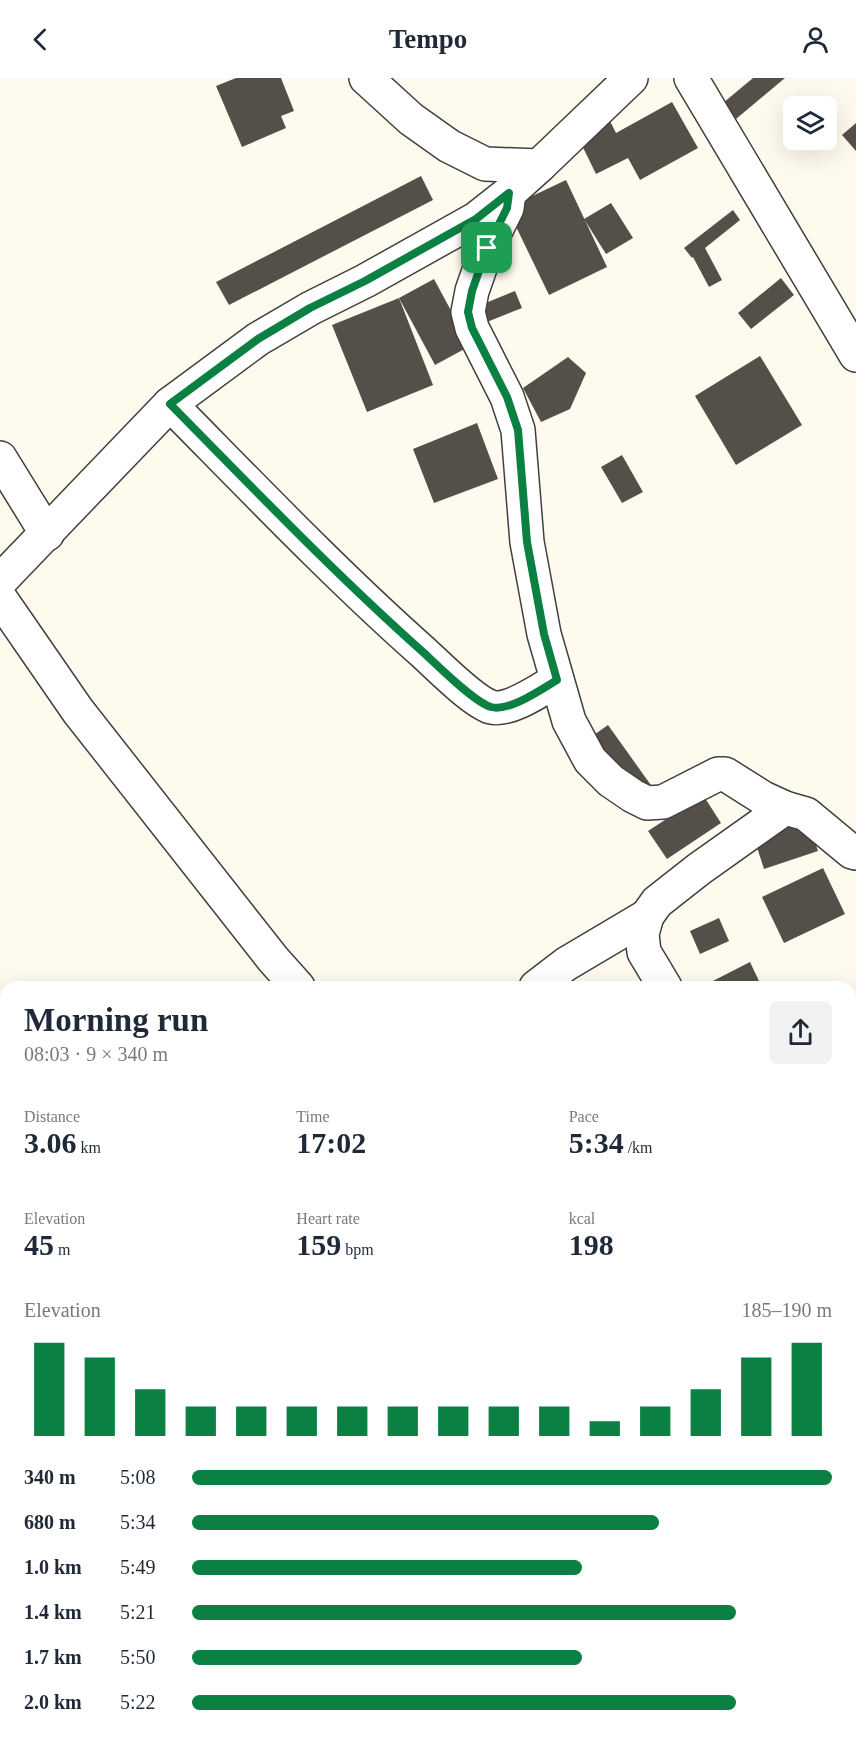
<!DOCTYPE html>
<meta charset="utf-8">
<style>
body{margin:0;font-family:"Times New Roman",serif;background:#f2f2f3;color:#1f2937;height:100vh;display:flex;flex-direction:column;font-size:22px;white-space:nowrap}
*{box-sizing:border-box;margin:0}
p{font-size:20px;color:#747a83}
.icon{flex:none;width:33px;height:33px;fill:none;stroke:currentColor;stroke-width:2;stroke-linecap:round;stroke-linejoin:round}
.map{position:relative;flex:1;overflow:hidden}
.side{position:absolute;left:0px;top:903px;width:856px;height:756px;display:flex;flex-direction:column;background:#fff;border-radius:18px 18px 0 0;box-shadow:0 6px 24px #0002}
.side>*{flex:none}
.buttons{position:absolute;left:783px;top:18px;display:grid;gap:12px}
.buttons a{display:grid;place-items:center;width:54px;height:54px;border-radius:9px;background:#fff;box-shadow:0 6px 24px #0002;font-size:30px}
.pin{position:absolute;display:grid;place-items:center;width:51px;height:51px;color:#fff;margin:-26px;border-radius:12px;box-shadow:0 3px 9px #0006}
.round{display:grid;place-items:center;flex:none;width:63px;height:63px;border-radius:9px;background:#f2f2f3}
.headline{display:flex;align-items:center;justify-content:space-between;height:102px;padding:0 24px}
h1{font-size:33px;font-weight:600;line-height:45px}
.stats{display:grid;grid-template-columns:repeat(3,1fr);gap:9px;height:102px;padding:6px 24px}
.stats div{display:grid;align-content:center}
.stats b{font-size:30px;font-weight:600}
.stats small{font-size:16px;font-weight:400}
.stats p{font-size:16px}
.chart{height:168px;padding:12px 24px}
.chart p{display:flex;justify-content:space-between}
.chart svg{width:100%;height:108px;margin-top:6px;stroke:#0b8043;stroke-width:6}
ul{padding:0 24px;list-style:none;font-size:20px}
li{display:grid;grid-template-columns:96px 72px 1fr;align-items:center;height:45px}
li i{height:15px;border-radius:8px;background:#0b8043}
header{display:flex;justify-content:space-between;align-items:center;height:78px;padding:0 24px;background:#fff;font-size:27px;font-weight:600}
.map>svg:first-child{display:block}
.building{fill:#554f4a}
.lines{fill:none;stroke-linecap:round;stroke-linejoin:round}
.minor-casing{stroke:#404040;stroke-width:36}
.path{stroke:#2f2f2f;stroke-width:4;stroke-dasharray:6 3;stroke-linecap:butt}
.minor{stroke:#fff;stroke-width:33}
.route-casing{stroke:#fff;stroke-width:12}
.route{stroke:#0b8043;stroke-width:8}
</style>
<header><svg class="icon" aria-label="back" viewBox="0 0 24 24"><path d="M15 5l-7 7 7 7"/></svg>Tempo<svg class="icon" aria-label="person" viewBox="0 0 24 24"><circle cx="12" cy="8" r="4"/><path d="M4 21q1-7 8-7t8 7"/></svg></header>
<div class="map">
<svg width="856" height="1659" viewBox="0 0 856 1659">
<rect width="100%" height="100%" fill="#fefbee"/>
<g class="building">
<polygon points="236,0 281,0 294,33 281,38 286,50 242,69 216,8"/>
<polygon points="753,0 785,0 730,46 717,30"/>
<polygon points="672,24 698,70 640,102 628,80 596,96 574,51 606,35 616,55"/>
<polygon points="856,45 856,73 842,57"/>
<polygon points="421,98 433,122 229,227 216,204"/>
<polygon points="566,102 607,189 549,217 507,130"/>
<polygon points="611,125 633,160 606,176 584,141"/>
<polygon points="733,132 740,142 705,170 722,202 709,209 693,179 692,180 684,170"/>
<polygon points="781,200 794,217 751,251 738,235"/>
<polygon points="434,201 470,268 435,287 399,220"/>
<polygon points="515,213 522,230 472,250 466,233"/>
<polygon points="399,220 433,307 367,334 332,247"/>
<polygon points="760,278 802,347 736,387 695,318"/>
<polygon points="568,279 586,295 570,331 541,344 523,310"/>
<polygon points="477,345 498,401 434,425 413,371"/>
<polygon points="622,377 643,414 622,425 601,389"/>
<polygon points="608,647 663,724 639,741 584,664"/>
<polygon points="703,717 721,745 667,781 648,753"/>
<polygon points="806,736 818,773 764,791 752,754"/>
<polygon points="823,790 845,836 784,865 762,819"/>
<polygon points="719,840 729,863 700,876 690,853"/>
<polygon points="750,884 759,903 746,909 706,909 705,907"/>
</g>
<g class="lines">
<g class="minor-casing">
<g id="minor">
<polyline points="366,0 411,41 449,68 485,86 539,88"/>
<polyline points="691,0 856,277"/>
<polyline points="509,115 507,130 487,170 472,213 468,234 472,250 507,319 518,352 527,464 544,556 569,643 590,682 611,703 633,718 647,725 663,724 718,696 725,696 763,720 785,730 806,736 852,774 856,775"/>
<path d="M170,326c83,84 165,170 254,249 14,13 50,49 67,54 18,5 51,-18 66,-27"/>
<polyline points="0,380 47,456"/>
<polyline points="0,503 170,326 258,261 311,230 365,203 476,141 509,115 539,88 631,0"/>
<polyline points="0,520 78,633 273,881 298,909"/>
<polyline points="536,909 566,886 647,838"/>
<polyline points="665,909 644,874 642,856 647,838 657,824 699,791 785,730"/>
<polyline points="0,1092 6,1104"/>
<polyline points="0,1134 6,1127"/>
<polyline points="850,1253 856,1260"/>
<polyline points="850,1318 856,1315"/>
<polyline points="510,1655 570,1659"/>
<polyline points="2,1659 9,1653"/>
<polyline points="412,1659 421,1653"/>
</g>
</g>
<g class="path">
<polyline points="850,1620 856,1619"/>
<polyline points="200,1653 208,1659"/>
<polyline points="598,1658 615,1653"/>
</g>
<use href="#minor" class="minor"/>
</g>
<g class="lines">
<g class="route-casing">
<path id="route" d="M509,115l-2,15 -20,40 -15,43 -4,21 4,16 35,69 11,33 9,112 17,92 13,46c-15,9 -48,32 -66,27 -17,-5 -53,-41 -67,-54 -89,-79 -171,-165 -254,-249l88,-65 52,-31 55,-27 111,-62z"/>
</g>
<use href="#route" class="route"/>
</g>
</svg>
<div class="buttons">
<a><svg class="icon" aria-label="layers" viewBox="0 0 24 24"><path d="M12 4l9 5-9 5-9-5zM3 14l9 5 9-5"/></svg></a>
</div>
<div class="pin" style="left:487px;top:170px;background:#1e9e55"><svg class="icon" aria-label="arrive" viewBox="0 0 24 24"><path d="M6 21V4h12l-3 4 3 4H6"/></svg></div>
<section class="side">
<div class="headline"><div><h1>Morning run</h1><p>08:03 · 9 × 340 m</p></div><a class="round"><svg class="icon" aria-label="share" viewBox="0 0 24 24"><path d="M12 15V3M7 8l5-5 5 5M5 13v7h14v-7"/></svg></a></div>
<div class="stats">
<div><p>Distance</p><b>3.06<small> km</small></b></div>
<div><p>Time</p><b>17:02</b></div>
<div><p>Pace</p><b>5:34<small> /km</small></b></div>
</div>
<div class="stats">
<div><p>Elevation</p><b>45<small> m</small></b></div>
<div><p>Heart rate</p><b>159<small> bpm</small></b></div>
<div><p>kcal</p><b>198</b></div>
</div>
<div class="chart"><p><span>Elevation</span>185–190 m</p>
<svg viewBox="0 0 160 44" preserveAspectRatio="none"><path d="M5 44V6M15 44V12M25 44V25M35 44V32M45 44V32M55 44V32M65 44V32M75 44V32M85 44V32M95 44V32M105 44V32M115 44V38M125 44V32M135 44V25M145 44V12M155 44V6"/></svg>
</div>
<ul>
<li><b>340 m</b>5:08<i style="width:100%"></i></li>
<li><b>680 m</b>5:34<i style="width:73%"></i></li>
<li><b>1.0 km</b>5:49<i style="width:61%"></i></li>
<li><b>1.4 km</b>5:21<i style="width:85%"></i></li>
<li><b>1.7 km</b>5:50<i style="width:61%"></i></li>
<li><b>2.0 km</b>5:22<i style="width:85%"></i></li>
</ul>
</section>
</div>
